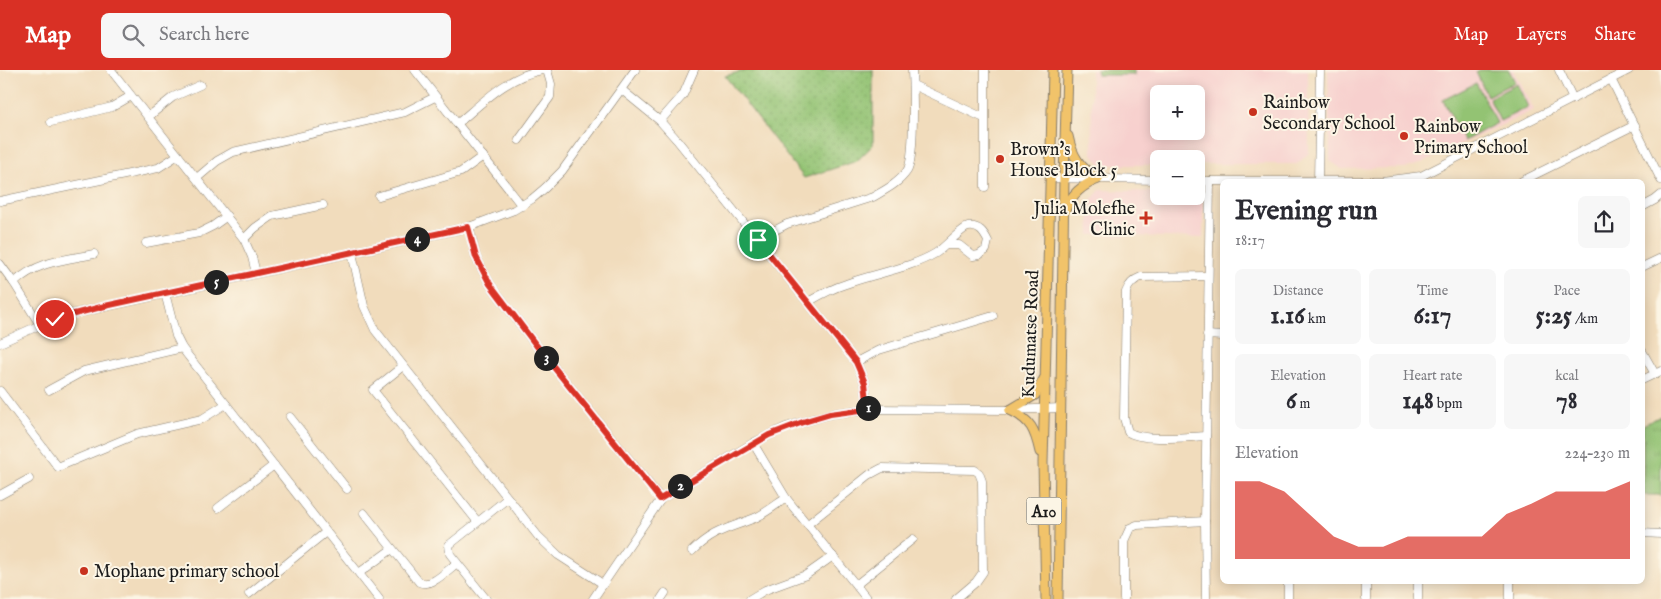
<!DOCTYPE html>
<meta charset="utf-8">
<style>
body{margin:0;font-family:"IM FELL English",serif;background:#f7f7f7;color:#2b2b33;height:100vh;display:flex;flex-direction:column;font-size:19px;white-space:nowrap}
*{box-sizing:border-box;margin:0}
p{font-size:16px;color:#7c7c81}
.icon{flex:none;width:28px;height:28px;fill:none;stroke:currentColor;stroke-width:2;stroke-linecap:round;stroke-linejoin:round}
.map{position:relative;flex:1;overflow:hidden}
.sheet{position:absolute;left:1220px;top:109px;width:425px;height:405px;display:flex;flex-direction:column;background:#fff;border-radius:8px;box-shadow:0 2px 12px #0003}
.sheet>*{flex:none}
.buttons{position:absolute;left:1150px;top:15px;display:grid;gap:10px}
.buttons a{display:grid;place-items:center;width:55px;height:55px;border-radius:8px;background:#fff;box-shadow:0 2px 12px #0003;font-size:25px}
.pin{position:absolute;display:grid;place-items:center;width:42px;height:42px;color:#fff;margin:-21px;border:2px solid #fff;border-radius:50%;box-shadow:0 1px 5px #0007}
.km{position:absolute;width:25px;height:25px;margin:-12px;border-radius:50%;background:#222;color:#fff;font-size:14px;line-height:25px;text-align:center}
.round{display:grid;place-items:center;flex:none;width:52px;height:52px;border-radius:8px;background:#f7f7f7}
.summary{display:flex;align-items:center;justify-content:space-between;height:85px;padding:0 15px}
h1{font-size:28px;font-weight:700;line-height:38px}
.metrics{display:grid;grid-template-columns:repeat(3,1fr);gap:8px;height:85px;padding:5px 15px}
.metrics div{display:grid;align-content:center;border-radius:8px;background:#f7f7f7;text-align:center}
.metrics b{font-size:25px;font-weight:700}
.metrics small{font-size:14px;font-weight:400}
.metrics p{font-size:14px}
.chart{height:140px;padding:10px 15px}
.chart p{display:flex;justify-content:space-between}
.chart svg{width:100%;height:90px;margin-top:5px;fill:#d93025;opacity:.7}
header{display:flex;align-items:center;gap:30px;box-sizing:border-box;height:70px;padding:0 25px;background:#d93025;color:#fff}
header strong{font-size:24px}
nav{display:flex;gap:28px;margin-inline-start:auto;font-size:18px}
.search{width:350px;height:45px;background:#f7f7f7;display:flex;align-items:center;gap:12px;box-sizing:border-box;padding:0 18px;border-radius:8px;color:#7c7c81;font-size:19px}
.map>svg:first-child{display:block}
.built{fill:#f7d0ce;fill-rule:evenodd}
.grass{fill:url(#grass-tufts);stroke:#587048}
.park{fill:url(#park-dots);stroke:#587048}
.pitch{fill:#93c373;stroke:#587048}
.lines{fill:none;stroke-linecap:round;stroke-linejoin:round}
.minor-casing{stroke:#867c6c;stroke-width:9}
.major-casing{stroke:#867c6c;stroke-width:11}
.minor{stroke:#fff;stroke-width:8}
.major{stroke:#f1c36a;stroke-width:9}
.route-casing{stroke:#fff;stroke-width:10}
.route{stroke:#d93025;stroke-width:6}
.poi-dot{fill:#c8321e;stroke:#fcf5e5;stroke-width:2}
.labels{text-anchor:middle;stroke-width:4;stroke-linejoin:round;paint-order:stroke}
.shield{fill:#fcf5e5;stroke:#5f5d58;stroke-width:1}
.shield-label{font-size:16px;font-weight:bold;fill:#1c1c1c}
.poi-label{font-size:18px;fill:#1c1c1c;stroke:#fcf5e5;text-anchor:start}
.street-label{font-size:18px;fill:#1c1c1c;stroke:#fcf5e5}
</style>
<header>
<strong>Map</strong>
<div class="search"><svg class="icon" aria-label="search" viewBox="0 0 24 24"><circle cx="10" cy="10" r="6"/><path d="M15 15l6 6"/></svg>Search here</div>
<nav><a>Map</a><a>Layers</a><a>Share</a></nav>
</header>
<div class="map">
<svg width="1661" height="529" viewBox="0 0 1661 529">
<defs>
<pattern id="grass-tufts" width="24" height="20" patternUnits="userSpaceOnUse" patternTransform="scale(1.25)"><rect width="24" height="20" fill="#93c373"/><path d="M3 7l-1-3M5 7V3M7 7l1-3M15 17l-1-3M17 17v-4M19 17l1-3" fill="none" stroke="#7ea763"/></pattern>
<pattern id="park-dots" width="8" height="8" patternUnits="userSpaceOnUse" patternTransform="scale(1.25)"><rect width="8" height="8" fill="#93c373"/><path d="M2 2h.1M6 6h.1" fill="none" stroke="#7ea763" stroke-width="1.8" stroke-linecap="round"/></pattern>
</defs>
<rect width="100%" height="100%" fill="#fcf5e5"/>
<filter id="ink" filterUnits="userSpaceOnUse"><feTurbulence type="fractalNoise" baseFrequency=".02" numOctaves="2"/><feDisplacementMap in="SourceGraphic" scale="10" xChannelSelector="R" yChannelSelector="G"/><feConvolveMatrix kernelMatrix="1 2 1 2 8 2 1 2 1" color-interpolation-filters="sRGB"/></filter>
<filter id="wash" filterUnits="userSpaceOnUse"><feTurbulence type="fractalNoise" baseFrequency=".0096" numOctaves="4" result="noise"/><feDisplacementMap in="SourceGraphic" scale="20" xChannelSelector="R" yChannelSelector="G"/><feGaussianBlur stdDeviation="1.12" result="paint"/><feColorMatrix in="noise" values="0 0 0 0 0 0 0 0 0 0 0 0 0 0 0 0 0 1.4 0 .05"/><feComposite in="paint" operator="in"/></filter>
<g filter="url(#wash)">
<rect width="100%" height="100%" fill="#f1dcbc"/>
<g class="built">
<path d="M1091,0h217l1,83 -12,11h-101v-5h-37v6h-57l-10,-11zM1159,24h37v37h-37z"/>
<polygon points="1328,0 1513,0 1534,40 1417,95 1405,98 1342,99 1330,91"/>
<polygon points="1100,120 1159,122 1159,126 1196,126 1196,124 1203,124 1203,168 1090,165 1089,132"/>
</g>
<polygon class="grass" points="1661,346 1661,425 1643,425 1643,355"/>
<polygon class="park" points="746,0 873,0 873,75 857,91 804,108 725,6"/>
<g class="pitch">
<rect x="1097" y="0" width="37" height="5"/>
<polygon points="1480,0 1509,0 1515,12 1487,26 1476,2"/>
<polygon points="1476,13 1497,53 1464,71 1443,30"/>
<polygon points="1517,14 1528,37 1500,51 1489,28"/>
</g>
</g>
<g filter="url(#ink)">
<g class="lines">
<g class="minor-casing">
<g id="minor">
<polyline points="111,0 244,169 252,187 256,203"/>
<polyline points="415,0 522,136"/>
<polyline points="985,0 985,117"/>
<polyline points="1559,0 1573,29"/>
<polyline points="1611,9 1661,110"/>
<polyline points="913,15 984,48"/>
<polyline points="622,20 660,51 677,70 856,292 865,313 868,339"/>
<polyline points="148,47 173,27 200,15"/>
<polyline points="660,51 683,25 694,0"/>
<polyline points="51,52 112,37 131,26"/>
<path d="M457,54c26,-22 51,-48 85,-54"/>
<polyline points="519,70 550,27 551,14 547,0"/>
<polyline points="197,108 217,91 233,82 405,42 435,27"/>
<polyline points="1050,108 1159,110"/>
<polyline points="1196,111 1382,111 1421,106 1629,0"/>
<polyline points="1318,111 1320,0"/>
<polyline points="1522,111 1635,55"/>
<polyline points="379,126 461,102 483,86"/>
<polyline points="0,131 158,98 178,85"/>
<polyline points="1642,137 1655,130 1661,125"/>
<polyline points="469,157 476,187 490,214 536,275 661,429"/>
<polyline points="244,169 255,158 272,146 323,135"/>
<path d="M758,169l29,-15 86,-27c12,-7 26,-14 34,-26 8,-12 6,-82 5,-101"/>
<polyline points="146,173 199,163 213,156 227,146"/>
<polyline points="352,183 364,236 375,260 538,466 558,485 603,514"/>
<polyline points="0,194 14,213 40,255"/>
<polyline points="1642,197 1661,188"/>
<path d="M14,213c24,-22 50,-23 80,-29"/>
<polyline points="165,223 176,266 182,278 379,529"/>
<path d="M808,232c12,-7 25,-14 38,-18 29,-11 63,-15 90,-31 8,-5 26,-25 32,-26 11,-2 16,6 20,14l-2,9 -7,5 -6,1 -14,-11h-12"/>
<polyline points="1207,265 1222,266"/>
<polyline points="0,273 40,255 72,244 469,157 514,140 532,129 545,118 562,101 635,0"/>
<polyline points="1642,281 1655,304"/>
<polyline points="856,292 879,280 993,246"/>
<polyline points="403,296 373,320 477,451"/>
<polyline points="1642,310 1661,301"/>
<polyline points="49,320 84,301 182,278"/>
<polyline points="0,321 58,397 137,364 202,349 226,334"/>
<polyline points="290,347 347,419"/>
<path d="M1206,366c-20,1 -62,6 -78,-4l-4,-14 2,-126c3,-8 7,-12 15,-15l67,-1"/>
<polyline points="753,373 786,428 867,529"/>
<polyline points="0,425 29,409"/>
<polyline points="218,438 274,395"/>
<path d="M364,443l55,69c13,6 27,-11 38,-19"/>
<polyline points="808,454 869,405 882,398 975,400 979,403 982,411 983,502 976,512 956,529"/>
<polyline points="1642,463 1661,464"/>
<path d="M692,481c23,-22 37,-22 65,-34 10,-5 20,-13 29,-19"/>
<polyline points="359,503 392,479"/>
<polyline points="856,515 913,469"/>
<polyline points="249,524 326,462"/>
<polyline points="486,529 450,484 449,475 508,428"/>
<polyline points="593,529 661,429 753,373 786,357 830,344 868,339 1010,340 1061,338"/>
<polyline points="661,529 665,523"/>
<polyline points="750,529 765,520 806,505 833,486"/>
<polyline points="1124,529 1124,471 1130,458 1137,455 1205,451"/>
<polyline points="1206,529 1205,451 1210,111"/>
<polyline points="1288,529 1288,511"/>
<polyline points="1366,529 1366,511"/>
<polyline points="1418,529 1418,511"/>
<polyline points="1510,529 1510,511"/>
</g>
</g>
<g class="major-casing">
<g id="major">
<path d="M1068,66c4,20 12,32 30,43"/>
<path d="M1065,140c7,-16 16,-24 33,-31"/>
<path d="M1010,340c21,10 25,20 30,42"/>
<polyline points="1010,340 1035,325 1044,309"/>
<polyline points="1046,529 1043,393 1053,0"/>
<polyline points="1058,529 1064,108 1067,0"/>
</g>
</g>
<use href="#minor" class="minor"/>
<use href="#major" class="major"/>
</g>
</g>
<g class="lines" filter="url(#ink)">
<g class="route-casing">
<polyline id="route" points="55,249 105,236 468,157 476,187 490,214 536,275 660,429 769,365 803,352 830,344 868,339 865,313 856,292 758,170"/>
</g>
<use href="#route" class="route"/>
</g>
<g class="poi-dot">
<circle cx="1253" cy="42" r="5"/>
<circle cx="1404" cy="66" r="5"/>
<circle cx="1000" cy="89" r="5"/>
<path d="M1143.5 140.5h5v5h5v5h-5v5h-5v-5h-5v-5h5z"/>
<circle cx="84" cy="501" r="5"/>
</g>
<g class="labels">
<rect class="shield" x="1026.5" y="427.5" width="35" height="27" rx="4"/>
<g class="shield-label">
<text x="1044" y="447">A10</text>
</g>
<g class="poi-label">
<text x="1263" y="38">Rainbow<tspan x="1263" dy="21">Secondary School</tspan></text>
<text x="1414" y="62">Rainbow<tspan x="1414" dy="21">Primary School</tspan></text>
<text x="1010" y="85">Brown's<tspan x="1010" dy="21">House Block 5</tspan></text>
<text x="1135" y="144" text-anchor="end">Julia Molefhe<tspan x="1135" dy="21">Clinic</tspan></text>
<text x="94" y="507">Mophane primary school</text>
</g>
<g class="street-label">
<text transform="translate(1030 264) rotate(-88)" y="6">Kudumatse Road</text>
</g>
</g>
</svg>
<div class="buttons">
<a>+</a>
<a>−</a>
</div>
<div class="pin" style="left:758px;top:170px;background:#1e9e55"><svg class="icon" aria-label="arrive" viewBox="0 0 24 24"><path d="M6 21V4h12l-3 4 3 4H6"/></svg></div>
<div class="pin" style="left:55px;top:249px;background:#d93025"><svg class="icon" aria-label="check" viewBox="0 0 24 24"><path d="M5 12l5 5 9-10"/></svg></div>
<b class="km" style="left:868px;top:338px">1</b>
<b class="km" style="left:680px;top:416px">2</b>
<b class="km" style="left:546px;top:288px">3</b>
<b class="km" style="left:417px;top:169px">4</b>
<b class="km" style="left:216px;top:212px">5</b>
<section class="sheet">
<div class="summary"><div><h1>Evening run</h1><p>18:17</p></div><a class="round"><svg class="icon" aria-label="share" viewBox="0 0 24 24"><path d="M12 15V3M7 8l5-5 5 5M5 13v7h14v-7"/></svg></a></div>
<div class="metrics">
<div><p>Distance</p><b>1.16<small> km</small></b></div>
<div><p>Time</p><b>6:17</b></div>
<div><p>Pace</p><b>5:25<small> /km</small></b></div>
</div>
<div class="metrics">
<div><p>Elevation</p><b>6<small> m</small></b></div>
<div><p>Heart rate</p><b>148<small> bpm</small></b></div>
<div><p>kcal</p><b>78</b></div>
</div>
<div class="chart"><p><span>Elevation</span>224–230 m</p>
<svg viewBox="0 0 160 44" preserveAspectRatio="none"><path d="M0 44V6L10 6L20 11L30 22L40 33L50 38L60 38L70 33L80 33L90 33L100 33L110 22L120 17L130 11L140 11L150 11L160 6V44z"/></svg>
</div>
</section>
</div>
